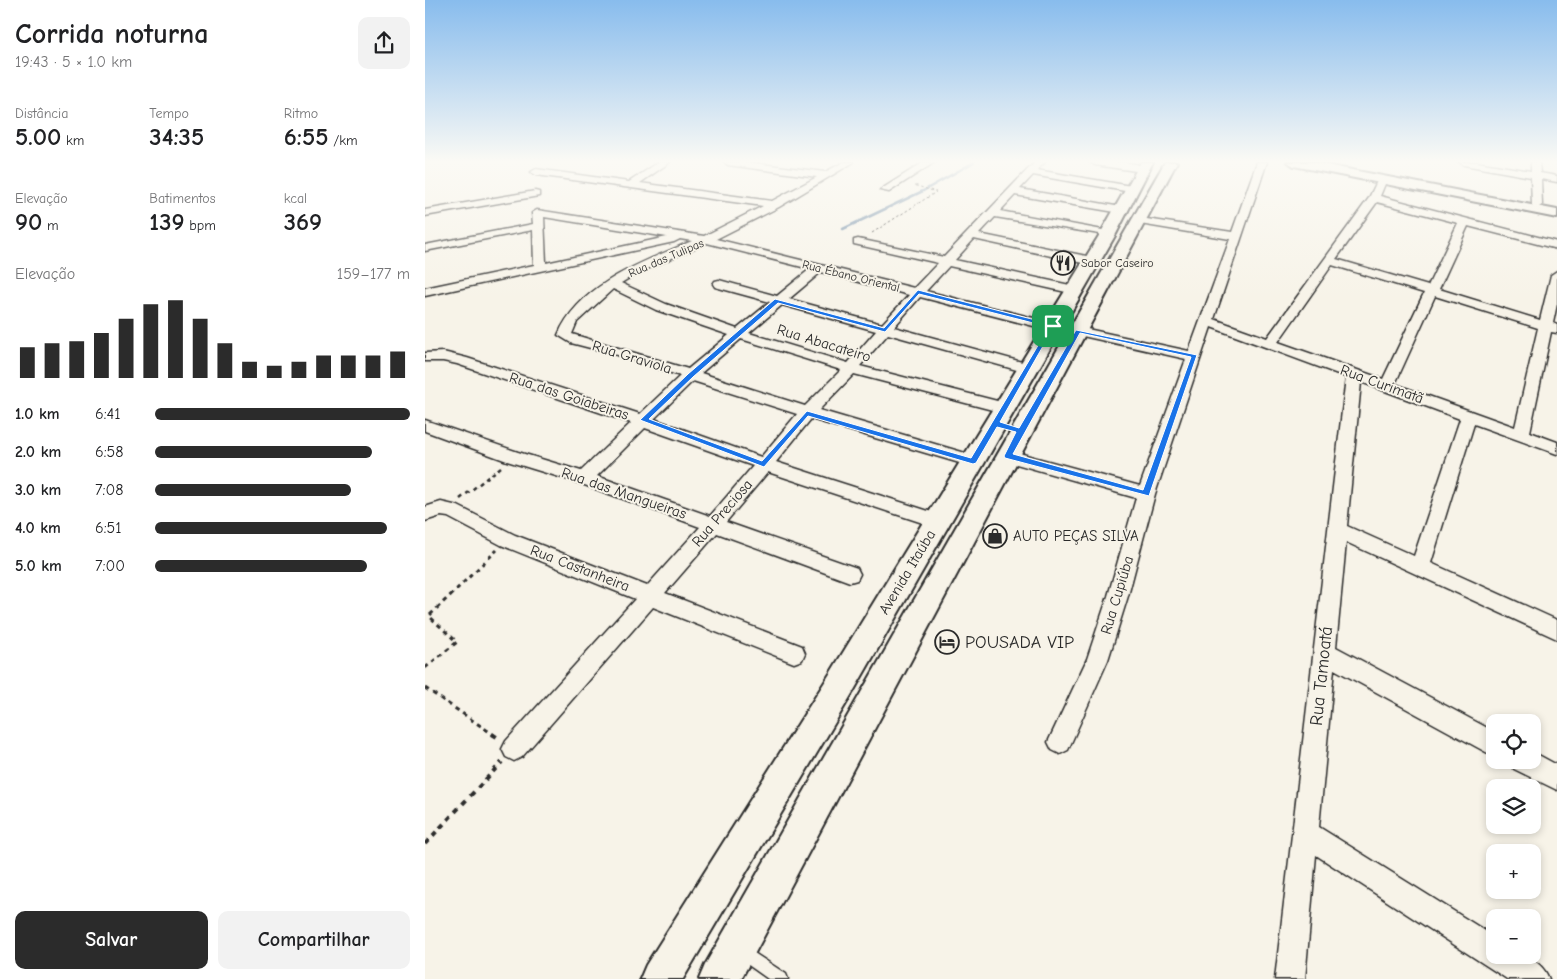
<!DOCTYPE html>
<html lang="pt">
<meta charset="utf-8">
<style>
body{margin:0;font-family:"Comic Neue",sans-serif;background:#f2f2f2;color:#202124;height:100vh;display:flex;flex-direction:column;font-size:19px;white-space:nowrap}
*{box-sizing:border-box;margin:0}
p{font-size:16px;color:#757577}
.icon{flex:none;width:28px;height:28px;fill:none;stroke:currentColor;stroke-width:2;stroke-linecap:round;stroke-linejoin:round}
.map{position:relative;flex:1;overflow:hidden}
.sheet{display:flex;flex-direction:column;background:#fff;width:425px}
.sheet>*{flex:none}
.buttons{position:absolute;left:1061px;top:714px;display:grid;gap:10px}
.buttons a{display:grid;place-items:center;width:55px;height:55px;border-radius:10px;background:#fff;box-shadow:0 2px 8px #0003;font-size:25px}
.pin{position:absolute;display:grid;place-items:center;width:42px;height:42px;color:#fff;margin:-21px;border-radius:10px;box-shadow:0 2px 8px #0006}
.round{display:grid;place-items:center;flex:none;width:52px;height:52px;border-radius:10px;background:#f2f2f2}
.headline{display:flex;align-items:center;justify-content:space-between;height:85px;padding:0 15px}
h1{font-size:28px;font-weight:700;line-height:38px}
.stats{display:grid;grid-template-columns:repeat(3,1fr);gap:8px;height:85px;padding:5px 15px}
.stats div{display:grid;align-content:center}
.stats b{font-size:25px;font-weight:700}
.stats small{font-size:14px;font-weight:400}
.stats p{font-size:14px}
.chart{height:140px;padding:10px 15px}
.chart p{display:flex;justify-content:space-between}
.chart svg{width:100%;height:90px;margin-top:5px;stroke:#2b2b2b;stroke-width:6}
.button{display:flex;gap:10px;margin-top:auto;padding:10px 15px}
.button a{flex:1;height:58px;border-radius:10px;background:#2b2b2b;color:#fff;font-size:20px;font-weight:700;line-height:58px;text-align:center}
.button a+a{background:#f2f2f2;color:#202124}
ul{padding:0 15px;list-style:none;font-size:16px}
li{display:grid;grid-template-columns:80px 60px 1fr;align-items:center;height:38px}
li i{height:12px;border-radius:6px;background:#2b2b2b}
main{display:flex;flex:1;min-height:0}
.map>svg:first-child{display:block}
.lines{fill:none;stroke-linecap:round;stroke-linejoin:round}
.stream{stroke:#6d89a4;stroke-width:2.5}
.lane-casing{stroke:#2b2b2b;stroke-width:3}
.street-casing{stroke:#2b2b2b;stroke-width:3}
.secondary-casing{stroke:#2b2b2b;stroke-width:4}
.path-far3{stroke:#2b2b2b;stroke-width:1;stroke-dasharray:2.5 2.5;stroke-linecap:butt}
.path-far2{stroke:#2b2b2b;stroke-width:2.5;stroke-dasharray:4 4;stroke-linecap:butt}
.path-far1{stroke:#2b2b2b;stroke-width:3;stroke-dasharray:4.5 4.5;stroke-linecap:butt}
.path{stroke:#2b2b2b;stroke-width:4;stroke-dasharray:5.5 5.5;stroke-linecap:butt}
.lane{fill:#f7f3e8;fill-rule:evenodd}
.street{fill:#f7f3e8;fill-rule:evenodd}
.secondary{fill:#f7f3e8;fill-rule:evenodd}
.route{fill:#1a73e8;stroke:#fff;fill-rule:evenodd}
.labels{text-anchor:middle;stroke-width:4;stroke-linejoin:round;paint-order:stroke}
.far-street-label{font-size:12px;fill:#2b2b2b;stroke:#f7f3e8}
.far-poi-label{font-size:12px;fill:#2b2b2b;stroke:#f7f3e8;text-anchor:start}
.street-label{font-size:15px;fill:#2b2b2b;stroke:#f7f3e8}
.poi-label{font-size:15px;fill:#2b2b2b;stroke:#f7f3e8;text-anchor:start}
.near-poi-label{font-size:18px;fill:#2b2b2b;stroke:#f7f3e8;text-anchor:start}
.near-street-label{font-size:18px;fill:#2b2b2b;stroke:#f7f3e8}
</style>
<main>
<section class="sheet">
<div class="headline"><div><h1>Corrida noturna</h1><p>19:43 · 5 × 1.0 km</p></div><a class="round"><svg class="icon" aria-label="share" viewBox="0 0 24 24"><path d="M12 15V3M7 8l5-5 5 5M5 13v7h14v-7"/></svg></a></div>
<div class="stats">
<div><p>Distância</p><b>5.00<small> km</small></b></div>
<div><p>Tempo</p><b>34:35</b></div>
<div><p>Ritmo</p><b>6:55<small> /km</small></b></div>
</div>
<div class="stats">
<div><p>Elevação</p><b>90<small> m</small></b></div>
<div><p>Batimentos</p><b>139<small> bpm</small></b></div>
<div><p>kcal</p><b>369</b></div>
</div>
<div class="chart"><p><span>Elevação</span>159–177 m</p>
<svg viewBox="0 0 160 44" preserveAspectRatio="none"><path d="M5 44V29M15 44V27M25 44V26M35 44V22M45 44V15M55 44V8M65 44V6M75 44V15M85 44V27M95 44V36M105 44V38M115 44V36M125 44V33M135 44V33M145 44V33M155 44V31"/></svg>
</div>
<ul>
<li><b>1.0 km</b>6:41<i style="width:100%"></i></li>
<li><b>2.0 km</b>6:58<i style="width:85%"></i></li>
<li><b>3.0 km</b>7:08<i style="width:77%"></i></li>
<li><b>4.0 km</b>6:51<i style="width:91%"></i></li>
<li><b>5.0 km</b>7:00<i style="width:83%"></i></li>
</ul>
<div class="button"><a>Salvar</a><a>Compartilhar</a></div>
</section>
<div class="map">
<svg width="1132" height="979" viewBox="0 0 1132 979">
<rect width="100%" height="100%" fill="#f7f3e8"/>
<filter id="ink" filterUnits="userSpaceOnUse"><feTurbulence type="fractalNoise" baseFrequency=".02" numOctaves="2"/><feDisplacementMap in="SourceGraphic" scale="10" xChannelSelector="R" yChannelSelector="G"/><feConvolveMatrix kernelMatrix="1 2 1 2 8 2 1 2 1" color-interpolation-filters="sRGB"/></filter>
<g filter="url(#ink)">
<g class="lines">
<polyline class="stream" points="418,229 498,191 549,162"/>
<g class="lane-casing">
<polygon id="lane" points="317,945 361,974 363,979 343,979 312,957 310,952 312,947"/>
</g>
<g class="street-casing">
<g id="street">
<path d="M234,162h11l-30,21 132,18 45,-24 -89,-12 -4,-3h22l79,10 19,-10h10l-75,45 -63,32 198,49 24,-25 -84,-19v-4l4,-1 86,18 91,-95h10l-8,8 94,16 5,3 -5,3 -98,-17 -13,14 101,18 5,3 -5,3 -106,-18 -15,16 108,20 6,3 -2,2 -117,-19 -16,17 117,24v6l-4,1 -118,-26 -19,21 124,27 2,3 -2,3 -4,1 -126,-28 -23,25 132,33 2,3 -2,3 -5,1 -133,-34 -26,30 139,38 2,3 -2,3 -5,2 -140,-39 -28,32 149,38 3,4 -3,4 -5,1 -150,-39 -35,36 160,47 2,4 -2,4 -6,2 -162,-48 -35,43 168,54 3,5 -3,5 -6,2 -170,-56 -42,50 131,46 3,6 -3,6 -7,2 -133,-49 -52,60 137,53 3,7 -3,7 -8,3 -141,-56 -131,150 -8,4 -8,-4 -4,-8 4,-8 129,-142 -134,-54 -53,-28 -7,-1 -16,5v-14l16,-5 17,4 57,29 132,51 53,-59 -121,-44 -72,-22 -82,-30v-11l93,32 63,19 50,-48 -174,-59 -14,-3h-18v-8l18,-1 24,6 173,56 40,-38 -55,-19 -54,-14 -13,-8c21,-51 87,-74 134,-94l-12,-2 -6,3 -249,54v-8l109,-23 -1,-35 -108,21v-6l108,-21 -1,-11 5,-3 167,26 59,-30 -227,-31 -5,-3 5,-3 93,13zM119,217l123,20 -121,26zM281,243h1l103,26 -33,27 -58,-16 -4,1 -2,3 2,3 55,15 -33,27 -71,-25 -45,-21 15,-9zM396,272l88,23 -27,29 -93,-25zM188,289l43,21 73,25 -41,34 -116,-35 5,-12zM357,305l94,26 -28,32 -99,-30zM316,339l100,31 -36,36 -104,-33zM268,381l104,33 -36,43 -107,-38zM220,428l108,38 -43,50 -113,-40z"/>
<polygon points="499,162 510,162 464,192 455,190"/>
<path d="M665,162c13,-1 48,-1 58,7l-5,3 -48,-7z"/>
<path d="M832,162h10l-53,157 53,19 102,-140 10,-21 8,2 -7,17 177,46v7l-89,-23 -29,63 101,31 11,-45 6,-4v33l-4,19 4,2v8l-6,-1 -21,100 27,10v12l-83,-30 -43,139 126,57v19l-211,-97 -10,105 159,85v25l-161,-88 -15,158 176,110v18c23,0 44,0 54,24h-42l-191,-124 -11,124h-30l71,-602 -135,-50 -56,167 -27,102 -20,64 -40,90 -8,4 -8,-4 -4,-8 39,-83 21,-63 28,-98 -134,-38 -2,-4 2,-4 6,-2 132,36 46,-127 -108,-24 -7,-4 7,-4 111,24 41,-112 -90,-15 -5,-3 5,-3 92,14zM952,202l81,21 -30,63 -92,-27zM907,265l92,28 -41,86 -105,-37zM1010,296l103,32 -23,99 -120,-43zM936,382l99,37 -46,137 -67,-30z"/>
<polygon points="1034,162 1052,162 1106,171 1106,162 1114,162 1115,173 1132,176 1132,182 1116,179 1117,205 1112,208 1107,205 1106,177 1039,165"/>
<polygon points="110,191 114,192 114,196 0,216 0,210"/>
<polygon points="1108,752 1132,765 1132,790 1089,769 1086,760 1108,760"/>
</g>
</g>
<g class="secondary-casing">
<g id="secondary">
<polygon points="716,162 728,162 691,234 428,692 258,979 215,979 221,965 406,672 675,234"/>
<polygon points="740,162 752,162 316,979 274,979 280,965"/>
<polygon points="863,162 886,162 1132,210 1132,218 869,166"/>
</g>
</g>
<polyline class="path-far3" points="447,233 511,192 489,185"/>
<polyline class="path-far2" points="35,499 76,467"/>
<g class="path-far1">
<polyline points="0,668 32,642 4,616 72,550"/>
<polyline points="0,688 69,735"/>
</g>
<g class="path">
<polyline points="67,734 75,739"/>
<polyline points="0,844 77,762"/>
</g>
<use href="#lane" class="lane"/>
<use href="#street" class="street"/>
<use href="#secondary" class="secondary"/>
</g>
</g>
<linearGradient id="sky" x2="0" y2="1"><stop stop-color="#88bced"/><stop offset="0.54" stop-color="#fbfaf5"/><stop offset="1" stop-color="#fbfaf5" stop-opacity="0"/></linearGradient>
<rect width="1132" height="299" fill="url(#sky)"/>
<path class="route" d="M493,290l137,35 -55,97 19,6 57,-98 121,25 -48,141 -144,-38 -1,-2 12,-24 -19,-5 -21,36 -3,1 -165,-48 -44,51 -124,-47 48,-46 87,-75 109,29zM494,294l130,33 -78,131 -164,-47 -45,50 -113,-42 44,-42 85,-74 107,29zM655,333l111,24 -48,133 -130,-36z"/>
<defs>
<g id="restaurant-ring" transform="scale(1.25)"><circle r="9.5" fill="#f7f3e8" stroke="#2b2b2b" stroke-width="1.5"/><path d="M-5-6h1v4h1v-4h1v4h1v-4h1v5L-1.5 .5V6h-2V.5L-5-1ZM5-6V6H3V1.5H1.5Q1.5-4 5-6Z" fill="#2b2b2b"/></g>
<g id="shop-ring" transform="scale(1.25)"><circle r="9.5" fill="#f7f3e8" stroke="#2b2b2b" stroke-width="1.5"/><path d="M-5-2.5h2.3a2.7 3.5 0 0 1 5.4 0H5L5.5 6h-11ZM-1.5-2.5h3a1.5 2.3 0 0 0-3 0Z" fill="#2b2b2b"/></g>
<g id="hotel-ring" transform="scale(1.25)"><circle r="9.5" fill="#f7f3e8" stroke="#2b2b2b" stroke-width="1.5"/><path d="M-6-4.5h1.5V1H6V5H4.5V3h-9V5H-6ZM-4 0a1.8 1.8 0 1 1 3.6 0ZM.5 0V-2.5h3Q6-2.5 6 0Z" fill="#2b2b2b"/></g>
</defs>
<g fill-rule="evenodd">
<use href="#restaurant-ring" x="638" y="263"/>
<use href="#shop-ring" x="570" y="536"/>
<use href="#hotel-ring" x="522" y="642"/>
</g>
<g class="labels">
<g class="far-street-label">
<text transform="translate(241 258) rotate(-23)" y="4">Rua das Tulipas</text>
<text transform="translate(426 276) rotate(14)" y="4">Rua Ébano Oriental</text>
</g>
<g class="far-poi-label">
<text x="656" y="267">Sabor Caseiro</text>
</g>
<g class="street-label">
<text transform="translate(399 343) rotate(17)" y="5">Rua Abacateiro</text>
<text transform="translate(207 357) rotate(17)" y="5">Rua Graviola</text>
<text transform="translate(957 384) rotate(20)" y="5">Rua Curimatã</text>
<text transform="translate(144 396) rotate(18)" y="5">Rua das Goiabeiras</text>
<text transform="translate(199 493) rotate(19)" y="5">Rua das Mangueiras</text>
<text transform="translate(297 513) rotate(-49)" y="5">Rua Preciosa</text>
<text transform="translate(155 568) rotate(21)" y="5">Rua Castanheira</text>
<text transform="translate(482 572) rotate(-59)" y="5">Avenida Itaúba</text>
<text transform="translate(692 595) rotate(-73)" y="5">Rua Cupiúba</text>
</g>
<g class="poi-label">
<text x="588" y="541">AUTO PEÇAS SILVA</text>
</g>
<g class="near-poi-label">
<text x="540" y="648">POUSADA VIP</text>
</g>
<g class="near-street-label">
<text transform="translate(896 676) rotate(-84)" y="6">Rua Tamoatá</text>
</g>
</g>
</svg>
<div class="buttons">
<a><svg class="icon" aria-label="locate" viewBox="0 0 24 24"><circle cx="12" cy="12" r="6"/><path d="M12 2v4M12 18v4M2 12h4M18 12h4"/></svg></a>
<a><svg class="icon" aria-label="layers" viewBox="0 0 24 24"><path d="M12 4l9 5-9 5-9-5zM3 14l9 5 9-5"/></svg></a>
<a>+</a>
<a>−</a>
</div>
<div class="pin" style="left:628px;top:326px;background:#1e9e55"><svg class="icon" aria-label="arrive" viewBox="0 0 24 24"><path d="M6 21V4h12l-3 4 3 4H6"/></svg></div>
</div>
</main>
